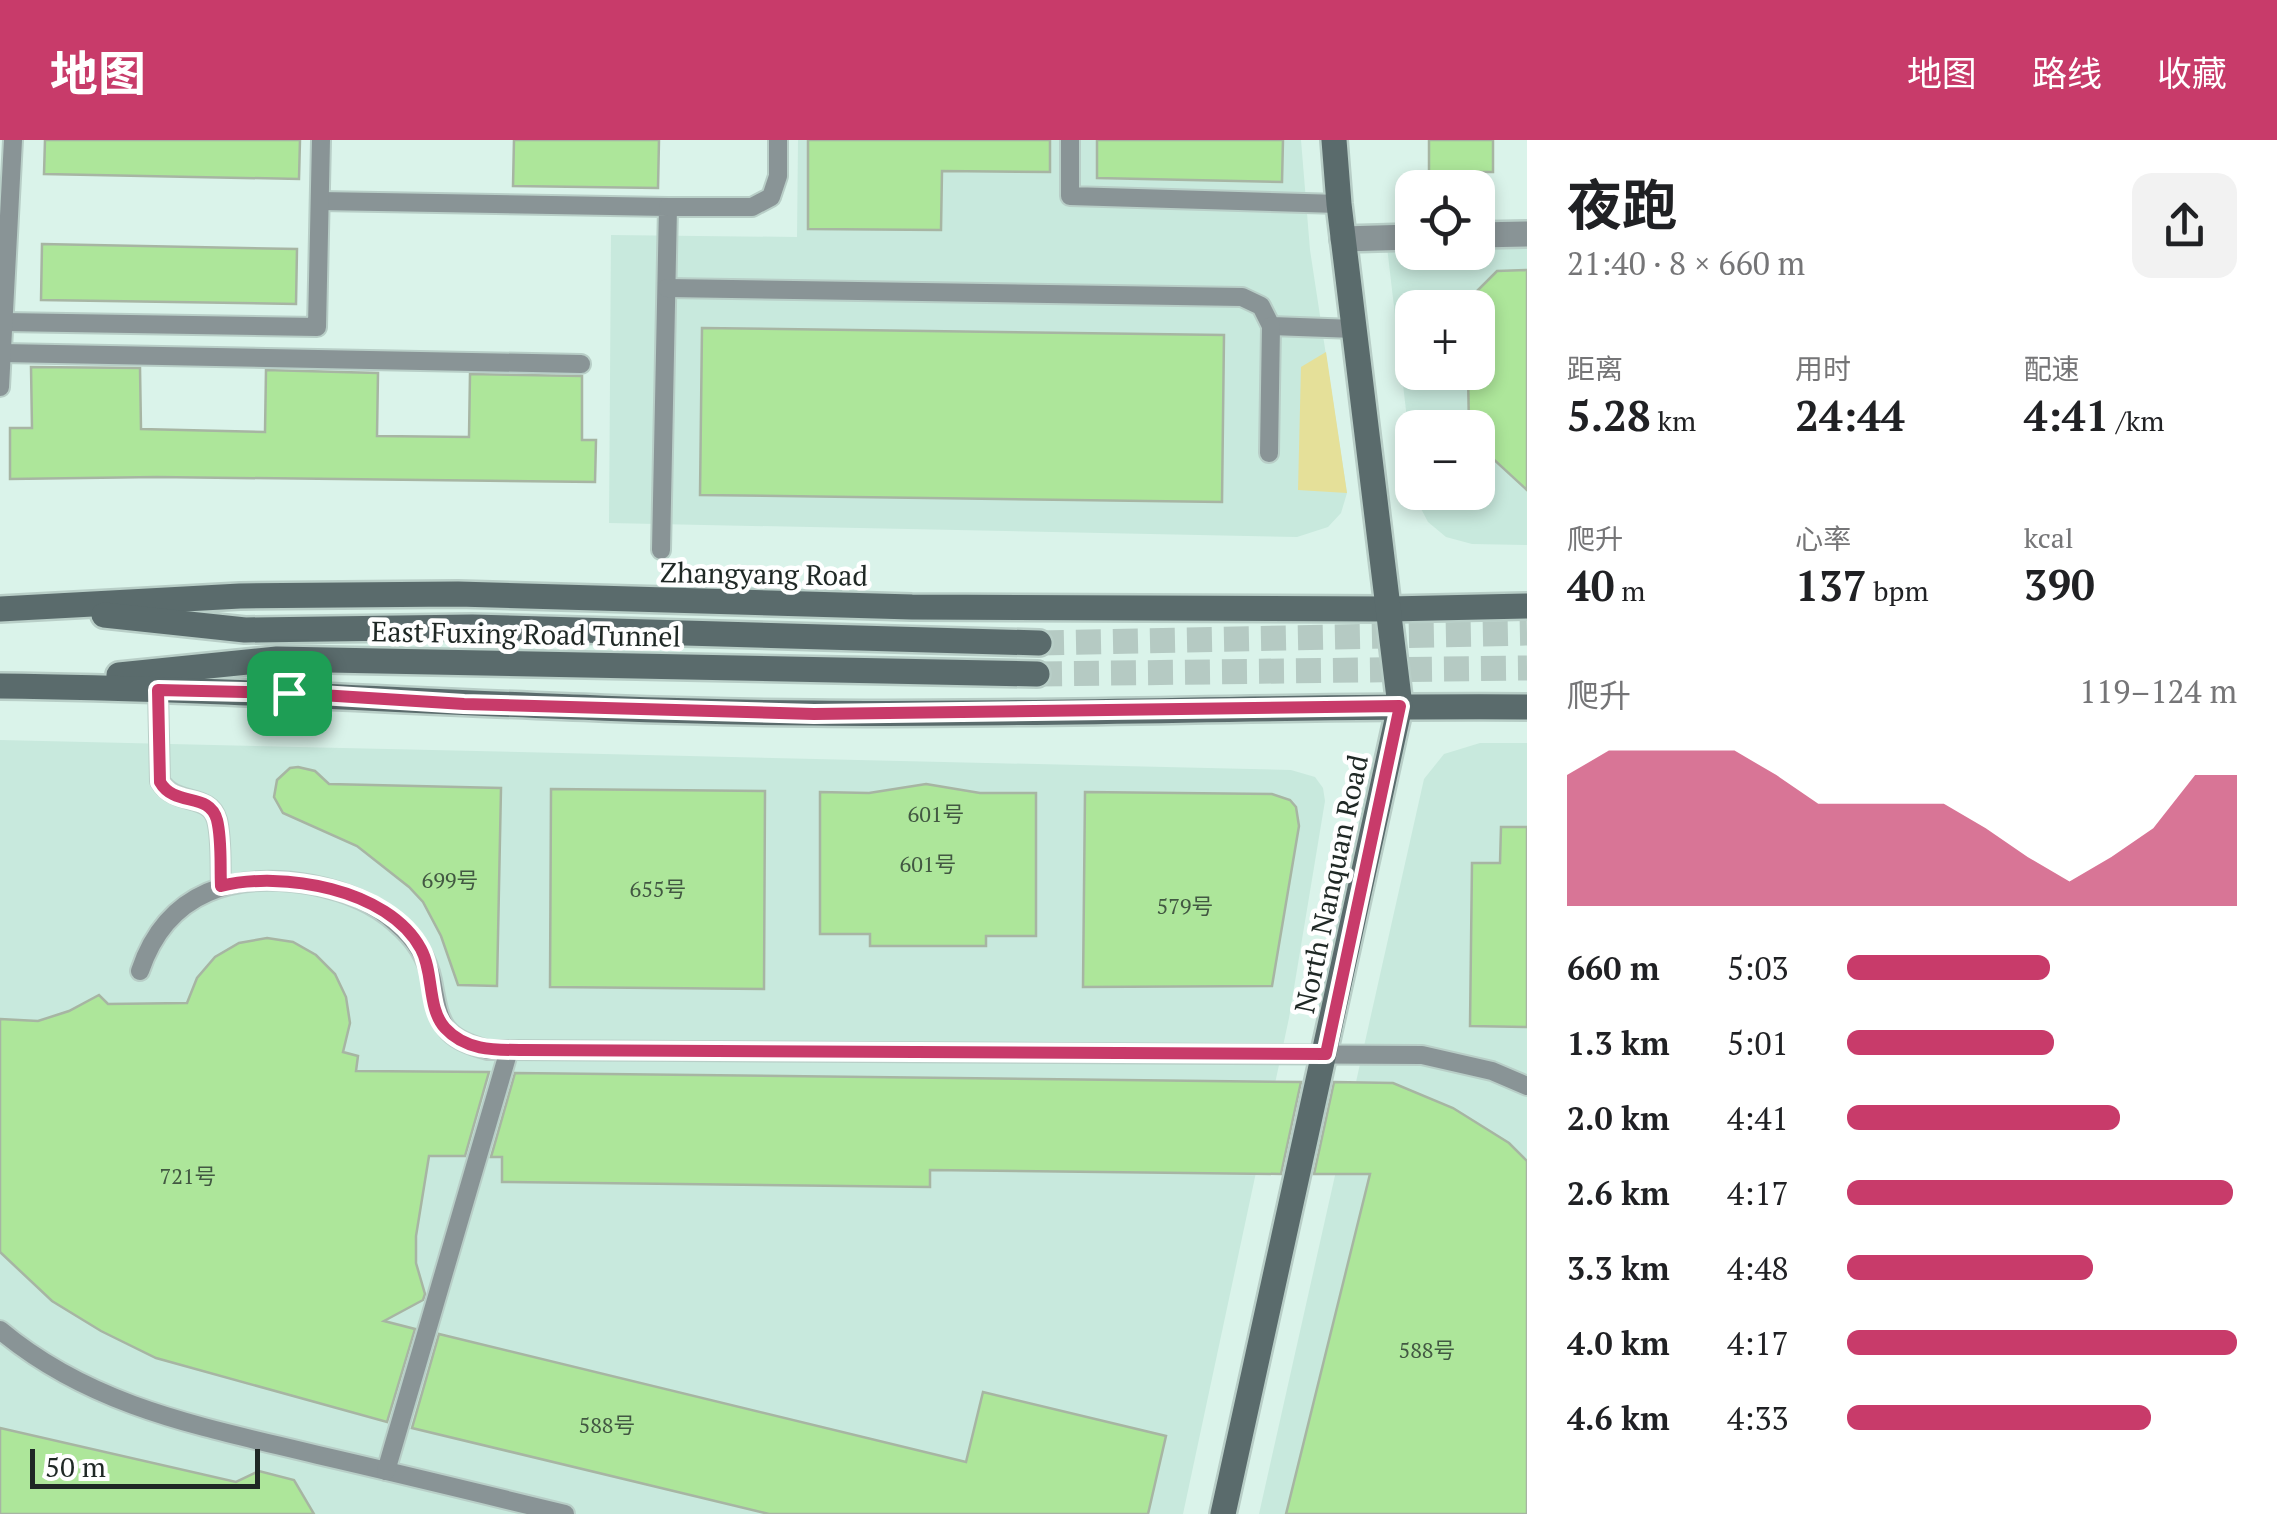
<!DOCTYPE html>
<html lang="zh">
<meta charset="utf-8">
<style>
body{margin:0;font-family:"PT Serif","Noto Sans SC",serif;background:#f2f2f2;color:#202124;height:100vh;display:flex;flex-direction:column;font-size:38px;white-space:nowrap}
*{box-sizing:border-box;margin:0}
p{font-size:32px;color:#757577}
.icon{flex:none;width:55px;height:55px;fill:none;stroke:currentColor;stroke-width:2;stroke-linecap:round;stroke-linejoin:round}
.map{position:relative;flex:1;overflow:hidden}
.details{display:flex;flex-direction:column;background:#fff;width:750px}
.details>*{flex:none}
.controls{position:absolute;left:1395px;top:30px;display:grid;gap:20px}
.controls a{display:grid;place-items:center;width:100px;height:100px;border-radius:20px;background:#fff;box-shadow:0 5px 15px #0003;font-size:50px}
.scale{position:absolute;left:30px;bottom:25px;width:230px;box-sizing:border-box;padding-left:10px;border:5px solid #1f2825;border-top:0;font-size:28px;line-height:35px;white-space:nowrap;color:#1f2825;-webkit-text-stroke:8px #fff;paint-order:stroke}
.pin{position:absolute;display:grid;place-items:center;width:85px;height:85px;color:#fff;margin:-42px;border-radius:20px;box-shadow:0 5px 15px #0006}
.round{display:grid;place-items:center;flex:none;width:105px;height:105px;border-radius:20px;background:#f2f2f2}
.head{display:flex;align-items:center;justify-content:space-between;height:170px;padding:0 40px}
h1{font-size:55px;font-weight:700;line-height:75px}
.metrics{display:grid;grid-template-columns:repeat(3,1fr);gap:15px;height:170px;padding:10px 40px}
.metrics div{display:grid;align-content:center}
.metrics b{font-size:42px;font-weight:700}
.metrics small{font-size:28px;font-weight:400}
.metrics p{font-size:28px}
.chart{height:280px;padding:20px 40px}
.chart p{display:flex;justify-content:space-between}
.chart svg{width:100%;height:180px;margin-top:10px;fill:#c83b6a;opacity:.7}
ul{padding:0 40px;list-style:none;font-size:32px}
li{display:grid;grid-template-columns:160px 120px 1fr;align-items:center;height:75px}
li i{height:25px;border-radius:12px;background:#c83b6a}
header{display:flex;align-items:center;gap:60px;box-sizing:border-box;height:140px;padding:0 50px;background:#c83b6a;color:#fff}
header strong{font-size:48px}
nav{display:flex;gap:55px;margin-inline-start:auto;font-size:35px}
main{display:flex;flex:1;min-height:0}
.map>svg:first-child{display:block}
.built{fill:#c8e9dd;fill-rule:evenodd}
.green{fill:#e5e099}
.building{fill:#ade69a;stroke:#a7b5a3;stroke-width:2.5}
.lines{fill:none;stroke-linecap:round;stroke-linejoin:round}
.secondary-tunnel{stroke:#b5cac3;stroke-width:25;stroke-dasharray:25 12;stroke-linecap:butt}
.lane-casing{stroke:#b8cec7;stroke-width:22}
.street-casing{stroke:#b8cec7;stroke-width:30}
.secondary-casing{stroke:#b8cec7;stroke-width:30}
.lane{stroke:#899496;stroke-width:18}
.street{stroke:#899496;stroke-width:25}
.secondary{stroke:#5a6b6c;stroke-width:25}
.route-casing{stroke:#fff;stroke-width:20}
.route{stroke:#c83b6a;stroke-width:12}
.labels{text-anchor:middle;stroke-width:9;stroke-linejoin:round;paint-order:stroke}
.number-label{font-size:22px;fill:#425842}
.street-label{font-size:28px;fill:#1f2825;stroke:#fff}
</style>
<header>
<strong>地图</strong>
<nav><a>地图</a><a>路线</a><a>收藏</a></nav>
</header>
<main>
<div class="map">
<svg width="1527" height="1374" viewBox="0 0 1527 1374">
<rect width="100%" height="100%" fill="#daf3ea"/>
<g class="built">
<polygon points="798,0 1301,0 1310,110 1347,353 1341,373 1328,387 1297,397 609,383 611,95 797,97"/>
<path d="M1527,94v311l-55,-1 -26,-7 -18,-15 -11,-21 -1,-8 62,-1v-64h-66v34l-26,-224 26,-1v15h66v-17zM1412,168h66v64h-66z"/>
<polygon points="0,600 1291,630 1315,637 1323,648 1325,661 1289,878 1183,1374 0,1374"/>
<polygon points="1480,603 1527,603 1527,1374 1259,1374 1424,639 1444,614"/>
</g>
<polygon class="green" points="1326,212 1347,353 1298,350 1301,227"/>
<g class="building">
<polygon points="45,0 300,0 299,39 44,34"/>
<polygon points="514,0 659,0 658,48 513,46"/>
<polygon points="808,0 1050,0 1050,32 942,31 941,90 808,89"/>
<polygon points="1097,0 1283,0 1282,42 1097,38"/>
<rect x="1429" y="0" width="64" height="32"/>
<polygon points="42,104 297,109 296,164 41,160"/>
<polygon points="1527,130 1527,350 1478,305 1478,288 1469,288 1468,232 1478,232 1478,168 1460,168 1497,131"/>
<polygon points="702,188 1224,195 1222,362 700,355"/>
<polygon points="31,227 140,228 141,289 265,292 266,230 378,233 377,296 469,297 470,234 582,236 582,300 596,300 595,342 157,337 10,339 10,288 32,288"/>
<polygon points="298,627 315,631 329,644 501,648 497,846 458,845 441,796 423,762 409,747 357,706 283,673 274,657 277,640 290,628"/>
<polygon points="926,644 980,653 1036,653 1036,796 986,796 986,806 870,806 870,794 820,794 820,652 869,653"/>
<polygon points="551,649 765,651 764,849 550,847"/>
<polygon points="1085,652 1272,654 1290,660 1296,667 1299,686 1272,846 1083,847"/>
<polygon points="1501,687 1527,687 1527,887 1470,886 1472,723 1500,723"/>
<polygon points="267,798 293,802 316,815 335,834 346,857 350,883 343,912 358,916 356,931 489,932 465,1016 429,1016 416,1096 416,1123 425,1154 423,1160 384,1181 415,1189 387,1282 156,1218 101,1191 52,1161 0,1112 0,879 38,881 69,871 99,855 108,864 187,863 197,838 215,817 239,803"/>
<polygon points="515,933 1301,942 1281,1034 930,1030 930,1047 502,1042 502,1017 491,1017"/>
<polygon points="1334,942 1393,943 1453,968 1509,1003 1527,1021 1527,1374 1286,1374 1370,1034 1314,1034"/>
<polygon points="439,1194 966,1322 983,1252 1166,1296 1148,1374 769,1374 412,1288"/>
<polygon points="0,1288 236,1342 259,1331 294,1340 314,1374 0,1374"/>
</g>
<g class="lines">
<g class="secondary-tunnel">
<polyline points="1039,503 1527,493"/>
<polyline points="1037,534 1527,528"/>
</g>
<g class="lane-casing">
<g id="lane">
<polyline points="1070,0 1070,56 1339,64"/>
<polyline points="320,61 668,67 661,410"/>
<polyline points="668,67 752,67 771,57 778,36 778,0"/>
<polyline points="667,148 1242,157 1261,166 1271,186 1355,189"/>
<polyline points="4,182 317,187 321,0"/>
<polyline points="2,213 581,224"/>
<polyline points="0,247 13,0"/>
<polyline points="1269,313 1271,186"/>
<path d="M158,550l2,91c15,26 49,11 57,39 5,20 3,46 4,66"/>
<path d="M140,831c27,-81 96,-100 173,-86 30,6 60,17 83,38 18,15 31,34 36,57 8,44 9,58 56,70l934,5 70,16 35,15"/>
<path d="M0,1190c93,78 204,97 318,125 83,19 165,39 247,59"/>
<polyline points="386,1331 509,910"/>
</g>
</g>
<g class="street-casing">
<g id="street">
<polyline points="1478,95 1527,94"/>
<polyline points="1343,99 1412,97"/>
</g>
</g>
<g class="secondary-casing">
<g id="secondary">
<polyline points="0,469 240,456 458,454 912,467 1390,469 1527,466"/>
<polyline points="104,475 245,490 472,487 1039,503"/>
<polyline points="119,535 277,519 1037,534"/>
<path d="M0,546c271,3 542,25 813,27 238,3 476,-8 714,-6"/>
<polyline points="1223,1374 1400,566 1339,64 1334,0"/>
</g>
</g>
<use href="#lane" class="lane"/>
<use href="#street" class="street"/>
<use href="#secondary" class="secondary"/>
</g>
<g class="lines">
<g class="route-casing">
<path id="route" d="M158,550l131,3 175,11 350,10 586,-8 -74,348 -802,-4c-29,0 -58,1 -79,-22 -18,-20 -11,-55 -24,-79 -33,-61 -140,-78 -200,-63 -1,-20 1,-46 -4,-66 -8,-29 -42,-12 -57,-38z"/>
</g>
<use href="#route" class="route"/>
</g>
<g class="labels">
<g class="number-label">
<text x="936" y="682">601号</text>
<text x="928" y="732">601号</text>
<text x="450" y="748">699号</text>
<text x="658" y="757">655号</text>
<text x="1185" y="774">579号</text>
<text x="188" y="1044">721号</text>
<text x="1427" y="1218">588号</text>
<text x="607" y="1293">588号</text>
</g>
<g class="street-label">
<text transform="translate(764 434) rotate(1)" y="10">Zhangyang Road</text>
<text transform="translate(526 494) rotate(1)" y="10">East Fuxing Road Tunnel</text>
<text transform="translate(1331 744) rotate(-78)" y="10">North Nanquan Road</text>
</g>
</g>
</svg>
<div class="controls">
<a><svg class="icon" aria-label="locate" viewBox="0 0 24 24"><circle cx="12" cy="12" r="6"/><path d="M12 2v4M12 18v4M2 12h4M18 12h4"/></svg></a>
<a>+</a>
<a>−</a>
</div>
<div class="scale">50 m</div>
<div class="pin" style="left:289px;top:553px;background:#1e9e55"><svg class="icon" aria-label="arrive" viewBox="0 0 24 24"><path d="M6 21V4h12l-3 4 3 4H6"/></svg></div>
</div>
<section class="details">
<div class="head"><div><h1>夜跑</h1><p>21:40 · 8 × 660 m</p></div><a class="round"><svg class="icon" aria-label="share" viewBox="0 0 24 24"><path d="M12 15V3M7 8l5-5 5 5M5 13v7h14v-7"/></svg></a></div>
<div class="metrics">
<div><p>距离</p><b>5.28<small> km</small></b></div>
<div><p>用时</p><b>24:44</b></div>
<div><p>配速</p><b>4:41<small> /km</small></b></div>
</div>
<div class="metrics">
<div><p>爬升</p><b>40<small> m</small></b></div>
<div><p>心率</p><b>137<small> bpm</small></b></div>
<div><p>kcal</p><b>390</b></div>
</div>
<div class="chart"><p><span>爬升</span>119–124 m</p>
<svg viewBox="0 0 160 44" preserveAspectRatio="none"><path d="M0 44V12L10 6L20 6L30 6L40 6L50 12L60 19L70 19L80 19L90 19L100 25L110 32L120 38L130 32L140 25L150 12L160 12V44z"/></svg>
</div>
<ul>
<li><b>660 m</b>5:03<i style="width:52%"></i></li>
<li><b>1.3 km</b>5:01<i style="width:53%"></i></li>
<li><b>2.0 km</b>4:41<i style="width:70%"></i></li>
<li><b>2.6 km</b>4:17<i style="width:99%"></i></li>
<li><b>3.3 km</b>4:48<i style="width:63%"></i></li>
<li><b>4.0 km</b>4:17<i style="width:100%"></i></li>
<li><b>4.6 km</b>4:33<i style="width:78%"></i></li>
</ul>
</section>
</main>
